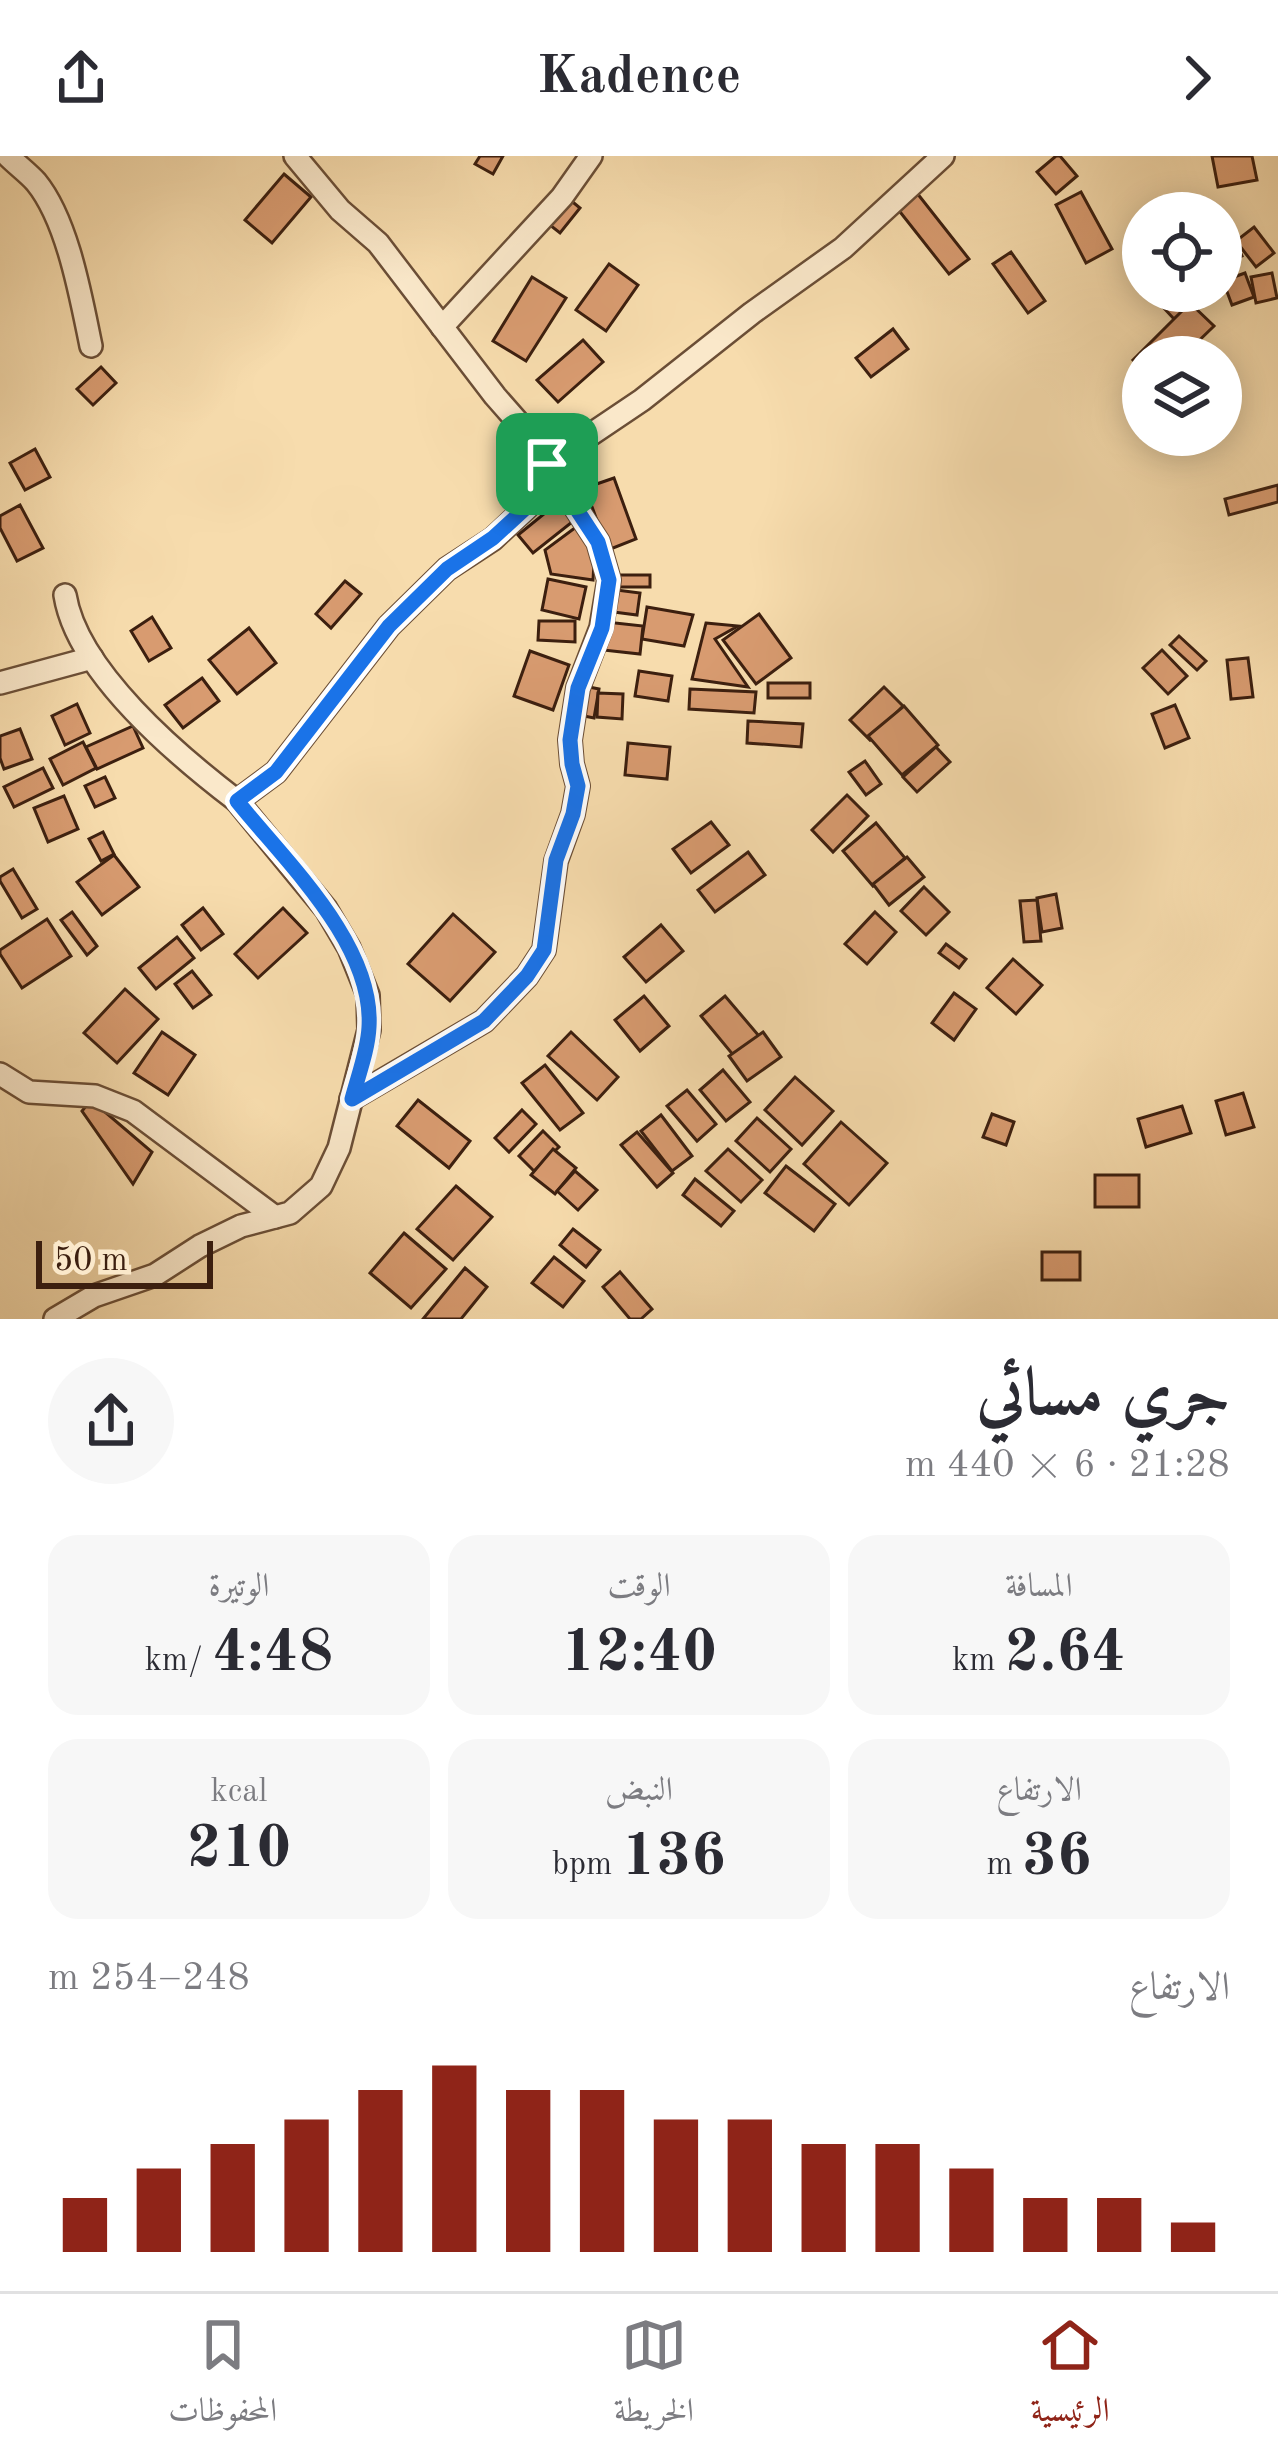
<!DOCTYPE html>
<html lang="ar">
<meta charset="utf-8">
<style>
body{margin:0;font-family:"Old Standard TT",Amiri,serif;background:#f7f7f7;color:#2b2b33;direction:rtl;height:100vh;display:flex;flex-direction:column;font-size:45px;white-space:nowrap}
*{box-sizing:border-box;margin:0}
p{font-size:39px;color:#7c7c81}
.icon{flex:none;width:66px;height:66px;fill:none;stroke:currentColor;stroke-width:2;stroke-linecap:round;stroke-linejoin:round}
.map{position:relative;height:1163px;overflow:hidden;direction:ltr}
.side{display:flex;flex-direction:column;background:#fff;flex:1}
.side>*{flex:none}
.tools{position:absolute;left:1122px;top:36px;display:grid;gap:24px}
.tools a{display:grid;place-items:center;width:120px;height:120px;border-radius:50%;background:#fff;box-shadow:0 6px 30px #0003;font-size:60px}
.scale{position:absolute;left:36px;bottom:30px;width:177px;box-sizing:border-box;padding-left:12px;border:6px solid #3c1f0f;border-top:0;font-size:33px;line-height:42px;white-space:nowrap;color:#3c1f0f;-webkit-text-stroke:9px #fae8ca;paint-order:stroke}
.pin{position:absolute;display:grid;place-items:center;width:102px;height:102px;color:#fff;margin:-51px;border-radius:24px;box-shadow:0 6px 18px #0006}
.round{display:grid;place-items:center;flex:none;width:126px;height:126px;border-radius:63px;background:#f7f7f7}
.headline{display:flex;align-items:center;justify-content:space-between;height:204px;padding:0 48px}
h1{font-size:66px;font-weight:700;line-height:90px}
.stats{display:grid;grid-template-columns:repeat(3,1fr);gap:18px;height:204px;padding:12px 48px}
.stats div{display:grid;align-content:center;border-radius:30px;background:#f7f7f7;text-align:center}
.stats b{font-size:60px;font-weight:700}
.stats small{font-size:33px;font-weight:400}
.stats p{font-size:33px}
.chart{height:336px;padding:24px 48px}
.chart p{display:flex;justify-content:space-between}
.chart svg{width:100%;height:216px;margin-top:12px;stroke:#8f2418;stroke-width:6}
header{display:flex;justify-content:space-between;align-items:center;height:156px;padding:0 48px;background:#fff;font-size:54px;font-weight:700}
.tabs{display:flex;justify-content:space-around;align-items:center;height:168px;border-top:3px solid #e1e1e2;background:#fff;font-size:33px;color:#7c7c81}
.tabs a{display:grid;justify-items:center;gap:6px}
.tabs .selected{color:#8f2418}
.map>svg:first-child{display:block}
.building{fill:#d89b70;stroke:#3c1f0f;stroke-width:3}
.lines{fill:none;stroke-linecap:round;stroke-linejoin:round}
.street-casing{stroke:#6b4e36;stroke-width:26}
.street{stroke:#fae8ca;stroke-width:21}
.route-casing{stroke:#fff;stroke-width:24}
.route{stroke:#1a73e8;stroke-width:15}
</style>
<header><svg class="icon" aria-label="forward" viewBox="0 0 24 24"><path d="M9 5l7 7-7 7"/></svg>Kadence<svg class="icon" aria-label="share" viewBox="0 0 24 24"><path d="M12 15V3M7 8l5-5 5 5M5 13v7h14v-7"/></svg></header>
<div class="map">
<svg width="1278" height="1163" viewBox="0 0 1278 1163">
<rect width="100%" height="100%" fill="#f7dcad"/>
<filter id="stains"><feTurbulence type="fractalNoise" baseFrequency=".00167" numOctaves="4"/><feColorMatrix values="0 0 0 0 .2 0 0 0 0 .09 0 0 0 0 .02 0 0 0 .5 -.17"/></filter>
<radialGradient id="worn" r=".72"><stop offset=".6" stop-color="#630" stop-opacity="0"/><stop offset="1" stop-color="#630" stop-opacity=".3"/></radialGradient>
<g class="building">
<polygon points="480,0 503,0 493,18 475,8"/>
<polygon points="1056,0 1060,0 1077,20 1056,38 1037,16"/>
<polygon points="1212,0 1252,0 1257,24 1218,31"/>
<polygon points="284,18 311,41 272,87 245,64"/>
<polygon points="913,32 969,103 949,118 893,47"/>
<polygon points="557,33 580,52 560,77 536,58"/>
<polygon points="1081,36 1112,93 1086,107 1056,49"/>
<polygon points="1223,57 1242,100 1221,109 1221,58"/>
<polygon points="1254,71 1274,97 1256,111 1236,85"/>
<polygon points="1011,96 1045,145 1028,157 993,108"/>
<polygon points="609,108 638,129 606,175 576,154"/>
<polygon points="1245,117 1254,141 1232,149 1223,125"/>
<polygon points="1272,117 1277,142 1256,147 1251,121"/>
<polygon points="532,121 566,142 526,205 493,185"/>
<polygon points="1148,135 1179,135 1191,148 1174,163"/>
<polygon points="1185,135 1216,135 1218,140 1191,151"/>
<polygon points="1190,147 1214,170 1182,201 1143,201 1143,214 1133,204"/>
<polygon points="893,173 908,193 871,221 856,202"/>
<polygon points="583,184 603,206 558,246 537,224"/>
<polygon points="101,211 116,227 93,249 77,233"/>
<polygon points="35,293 50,321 25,334 10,307"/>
<polygon points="614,322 636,383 608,394 585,332"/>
<polygon points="1278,329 1278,346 1229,359 1225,343"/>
<polygon points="571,336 586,355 533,397 518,379"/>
<polygon points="20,349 43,392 17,405 0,372 0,360"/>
<polygon points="587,363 594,406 593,424 551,418 545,394"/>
<rect x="601" y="419" width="49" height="12"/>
<polygon points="548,423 586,431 579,463 542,454"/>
<polygon points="345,425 361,438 331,472 316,458"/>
<polygon points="601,432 640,437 637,459 598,454"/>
<polygon points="647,451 693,459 684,490 642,483"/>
<polygon points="759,458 791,502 756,528 723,484"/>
<polygon points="152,461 171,492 149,505 131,475"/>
<polygon points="539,465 575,465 575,486 538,484"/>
<polygon points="597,465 643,470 640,498 594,493"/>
<polygon points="706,467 738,470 715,483 748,531 692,523"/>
<polygon points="249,472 276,507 237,538 209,504"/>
<polygon points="1179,480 1206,505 1197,514 1170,489"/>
<polygon points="1162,494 1187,520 1168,538 1143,512"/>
<polygon points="530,495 569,509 553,554 514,540"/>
<polygon points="1248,502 1253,541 1231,543 1227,504"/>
<polygon points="639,515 672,520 668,545 635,540"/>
<polygon points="202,522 219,545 183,572 165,549"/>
<rect x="768" y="527" width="42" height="15"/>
<polygon points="584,530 599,533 594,562 579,559"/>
<polygon points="884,531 903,550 870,584 850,564"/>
<polygon points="690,533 756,536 754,557 689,553"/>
<polygon points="598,537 623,538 622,563 597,561"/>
<polygon points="77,548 90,577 65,589 52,560"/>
<polygon points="1175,549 1189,582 1165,592 1152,558"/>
<polygon points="904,550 938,589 902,619 868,580"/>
<polygon points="748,565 803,568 801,591 747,587"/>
<polygon points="133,570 143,592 97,613 86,591"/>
<polygon points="20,573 32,603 4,613 0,602 0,580"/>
<polygon points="83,586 96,612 63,629 50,603"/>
<polygon points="628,587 670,591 667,623 625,619"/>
<polygon points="936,591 950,606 917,636 903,621"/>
<polygon points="865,605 881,628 866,639 849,616"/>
<polygon points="43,612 53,632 14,651 4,631"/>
<polygon points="105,621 115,642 95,651 85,630"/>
<polygon points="847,639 868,660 833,696 812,674"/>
<polygon points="64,640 78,673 48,686 34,652"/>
<polygon points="711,666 729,689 691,717 673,693"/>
<polygon points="876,667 905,702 873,730 843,695"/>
<polygon points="103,676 114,698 101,705 89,683"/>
<polygon points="748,696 765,719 715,756 698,734"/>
<polygon points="114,699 139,731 102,759 77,726"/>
<polygon points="907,701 924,721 889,749 873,728"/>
<polygon points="13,713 37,753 22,762 0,725 0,721"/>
<polygon points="924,731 949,756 926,779 901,755"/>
<polygon points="1056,738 1062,772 1042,776 1037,742"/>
<polygon points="1037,744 1041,785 1024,786 1020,745"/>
<polygon points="203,752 223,778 201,794 182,769"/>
<polygon points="283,752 307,777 258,822 235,798"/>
<polygon points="72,756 97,790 87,799 61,764"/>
<polygon points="875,756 896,776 867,808 845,788"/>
<polygon points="453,758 495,796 450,845 408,808"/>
<polygon points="47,763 71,800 22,832 0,798 0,794"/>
<polygon points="661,769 683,795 646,826 624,801"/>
<polygon points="177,781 194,802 156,833 139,812"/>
<polygon points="946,788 966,803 959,812 939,797"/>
<polygon points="1013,803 1042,829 1016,858 987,832"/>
<polygon points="192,815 211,839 193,852 175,828"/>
<polygon points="125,833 158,863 117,907 84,877"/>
<polygon points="954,837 976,853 954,884 932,867"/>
<polygon points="644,840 669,870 640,895 615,864"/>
<polygon points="725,840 759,880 734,900 701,860"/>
<polygon points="162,876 195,899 168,939 134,917"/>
<polygon points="571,876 618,921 597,944 548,900"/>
<polygon points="763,876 781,901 747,925 729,900"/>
<polygon points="545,909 583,957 560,974 522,927"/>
<polygon points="723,914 750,946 726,965 700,934"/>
<polygon points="795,921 833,955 802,989 765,954"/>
<polygon points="687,934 716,968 697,985 667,950"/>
<polygon points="1243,937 1254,971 1226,979 1216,945"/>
<polygon points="91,944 152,996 133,1028 82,955"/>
<polygon points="418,944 470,985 449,1012 397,970"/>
<polygon points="1182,950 1191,977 1146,991 1138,963"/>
<polygon points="522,954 536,968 509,996 495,982"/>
<polygon points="992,958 1014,966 1006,989 983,981"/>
<polygon points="661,959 692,1000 672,1015 641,975"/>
<polygon points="757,962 791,993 770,1016 736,985"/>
<polygon points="841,966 887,1007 849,1049 804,1008"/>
<polygon points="543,975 559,991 534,1015 519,1000"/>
<polygon points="637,976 673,1017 657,1031 621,989"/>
<polygon points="553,993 576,1012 555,1038 531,1019"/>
<polygon points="728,993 762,1024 741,1046 706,1015"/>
<polygon points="786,1010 835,1048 814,1075 765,1037"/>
<polygon points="575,1015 597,1034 578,1054 557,1035"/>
<rect x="1095" y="1019" width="44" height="32"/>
<polygon points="695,1023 734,1055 721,1070 683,1039"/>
<polygon points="456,1030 492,1061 453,1104 417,1073"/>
<polygon points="573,1073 600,1094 586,1111 560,1089"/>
<polygon points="404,1077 446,1113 411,1152 370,1117"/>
<rect x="1042" y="1096" width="38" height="28"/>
<polygon points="554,1101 584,1125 563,1151 532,1127"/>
<polygon points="465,1112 487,1131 461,1163 423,1163"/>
<polygon points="620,1116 652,1153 641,1163 630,1163 603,1131"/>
</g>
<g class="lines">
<g class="street-casing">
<g id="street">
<path d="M8,0c9,9 20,17 28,26 32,39 45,116 55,164"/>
<polyline points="442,171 562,41 591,0"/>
<path d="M65,439c12,76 113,161 172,206"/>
<polyline points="0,527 92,502"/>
<polyline points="0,918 29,936 95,940 133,955 275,1061"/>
<polyline points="351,943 484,865 527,820 544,794 556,705 573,658 578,630 572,608 570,584 578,532 601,472 609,424 598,386 547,308 642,244 752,157 843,92 943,0"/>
<polyline points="55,1163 94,1140 155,1119 200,1090 241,1070 290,1057 321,1030 339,992 369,874 368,839 349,792 326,753 237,645 276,616 389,470 447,413 493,383 543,336 547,308 531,281 495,240 378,87 340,54 295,0"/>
</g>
</g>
<use href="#street" class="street"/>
</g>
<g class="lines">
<g class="route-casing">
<path id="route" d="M547,308l51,78 11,38 -7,48 -24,60 -8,52 2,24 6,22 -5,28 -17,46 -12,90 -17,26 -43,45 -132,78c6,-23 16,-49 17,-72 5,-83 -84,-166 -132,-226l39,-29 113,-146 58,-57 46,-31 50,-46z"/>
</g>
<use href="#route" class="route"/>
</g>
<rect width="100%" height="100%" filter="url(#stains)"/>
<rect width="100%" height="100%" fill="url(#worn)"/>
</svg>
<div class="tools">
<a><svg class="icon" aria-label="locate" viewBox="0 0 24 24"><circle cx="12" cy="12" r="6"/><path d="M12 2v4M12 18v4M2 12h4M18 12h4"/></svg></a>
<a><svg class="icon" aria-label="layers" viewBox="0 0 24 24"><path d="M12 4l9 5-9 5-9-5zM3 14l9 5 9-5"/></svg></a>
</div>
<div class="scale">50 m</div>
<div class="pin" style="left:547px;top:308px;background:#1e9e55"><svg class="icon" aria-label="arrive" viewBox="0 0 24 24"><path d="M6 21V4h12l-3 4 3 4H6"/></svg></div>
</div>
<section class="side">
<div class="headline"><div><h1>جري مسائي</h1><p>21:28 · 6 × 440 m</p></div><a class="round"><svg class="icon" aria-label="share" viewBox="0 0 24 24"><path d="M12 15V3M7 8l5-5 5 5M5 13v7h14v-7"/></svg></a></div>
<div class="stats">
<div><p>المسافة</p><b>2.64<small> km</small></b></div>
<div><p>الوقت</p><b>12:40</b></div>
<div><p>الوتيرة</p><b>4:48<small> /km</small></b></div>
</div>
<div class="stats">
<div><p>الارتفاع</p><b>36<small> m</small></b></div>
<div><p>النبض</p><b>136<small> bpm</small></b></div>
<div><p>kcal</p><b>210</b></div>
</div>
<div class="chart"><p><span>الارتفاع</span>248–254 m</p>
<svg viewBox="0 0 160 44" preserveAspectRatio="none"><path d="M5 44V33M15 44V27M25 44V22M35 44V17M45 44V11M55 44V6M65 44V11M75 44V11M85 44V17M95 44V17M105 44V22M115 44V22M125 44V27M135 44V33M145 44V33M155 44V38"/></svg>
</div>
</section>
<nav class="tabs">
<a class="selected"><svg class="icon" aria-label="home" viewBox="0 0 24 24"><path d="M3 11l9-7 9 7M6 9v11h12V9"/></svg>الرئيسية</a>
<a><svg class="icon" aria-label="map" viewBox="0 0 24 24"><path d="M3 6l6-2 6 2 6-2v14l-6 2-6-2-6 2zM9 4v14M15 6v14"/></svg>الخريطة</a>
<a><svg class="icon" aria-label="saved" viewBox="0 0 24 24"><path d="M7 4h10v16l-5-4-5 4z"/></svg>المحفوظات</a>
</nav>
